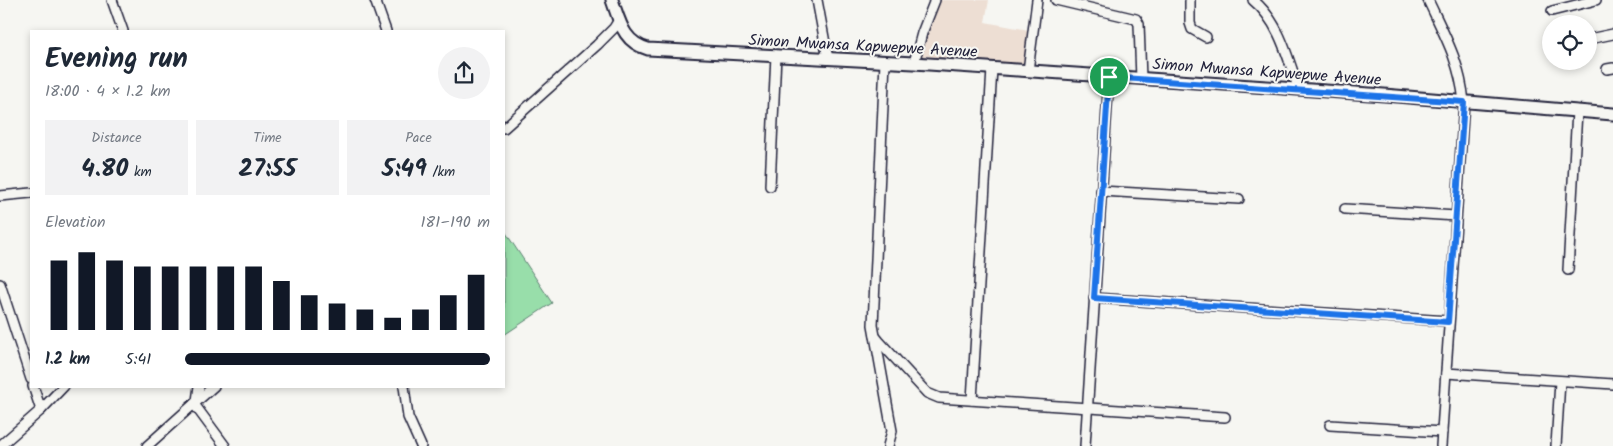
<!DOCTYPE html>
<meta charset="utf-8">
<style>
body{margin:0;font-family:Kalam,sans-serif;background:#f2f2f3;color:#1f2937;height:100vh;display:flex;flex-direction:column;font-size:19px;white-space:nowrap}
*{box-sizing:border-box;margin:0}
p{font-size:16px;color:#747a83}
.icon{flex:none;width:28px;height:28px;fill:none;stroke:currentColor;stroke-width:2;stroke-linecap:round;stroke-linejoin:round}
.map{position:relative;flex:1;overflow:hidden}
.drawer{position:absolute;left:30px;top:30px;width:475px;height:358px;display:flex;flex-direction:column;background:#fff;border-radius:0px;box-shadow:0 2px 8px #0003}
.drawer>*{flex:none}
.buttons{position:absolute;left:1542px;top:15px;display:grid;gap:10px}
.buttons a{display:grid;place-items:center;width:55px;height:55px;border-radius:50%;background:#fff;box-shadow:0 2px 8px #0003;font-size:25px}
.pin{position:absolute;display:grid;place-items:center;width:42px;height:42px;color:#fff;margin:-21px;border:2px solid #fff;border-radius:50%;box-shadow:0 1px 5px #0007}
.round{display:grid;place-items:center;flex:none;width:52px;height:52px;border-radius:26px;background:#f2f2f3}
.headline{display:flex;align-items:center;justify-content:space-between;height:85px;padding:0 15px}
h1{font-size:28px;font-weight:700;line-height:38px}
.stats{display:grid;grid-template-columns:repeat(3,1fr);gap:8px;height:85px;padding:5px 15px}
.stats div{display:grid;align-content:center;border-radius:0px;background:#f2f2f3;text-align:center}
.stats b{font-size:25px;font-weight:700}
.stats small{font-size:14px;font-weight:400}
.stats p{font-size:14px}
.chart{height:140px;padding:10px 15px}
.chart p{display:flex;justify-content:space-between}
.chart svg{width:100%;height:90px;margin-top:5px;stroke:#111827;stroke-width:6}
ul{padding:0 15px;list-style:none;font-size:16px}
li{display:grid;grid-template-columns:80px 60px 1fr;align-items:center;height:38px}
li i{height:12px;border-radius:6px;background:#111827}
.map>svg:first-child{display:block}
.built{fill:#edded3}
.green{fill:#98deaa;stroke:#5d8072}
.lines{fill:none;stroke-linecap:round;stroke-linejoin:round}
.minor-casing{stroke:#22223b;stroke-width:12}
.major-casing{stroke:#22223b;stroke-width:15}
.minor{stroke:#f6f6f2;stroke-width:9}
.major{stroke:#f6f6f2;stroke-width:11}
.route-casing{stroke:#fff;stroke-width:10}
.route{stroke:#1a73e8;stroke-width:6}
.labels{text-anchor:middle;stroke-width:4;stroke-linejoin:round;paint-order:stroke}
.street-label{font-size:16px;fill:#22223b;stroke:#f6f6f2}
</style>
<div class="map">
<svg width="1613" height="446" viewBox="0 0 1613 446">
<rect width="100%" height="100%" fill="#f6f6f2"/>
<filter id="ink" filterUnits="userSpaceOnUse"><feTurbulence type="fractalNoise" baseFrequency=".02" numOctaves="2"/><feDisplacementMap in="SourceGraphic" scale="10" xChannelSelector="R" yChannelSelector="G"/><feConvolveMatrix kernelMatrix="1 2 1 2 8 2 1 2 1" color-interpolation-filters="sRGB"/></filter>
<g filter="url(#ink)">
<polygon class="built" points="938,0 989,0 985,22 1034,31 1028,64 920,56"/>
<polygon class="green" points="504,230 552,303 504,335"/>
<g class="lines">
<g class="minor-casing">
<g id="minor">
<polyline points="112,0 123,31"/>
<polyline points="375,0 386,31"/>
<polyline points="817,0 828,59"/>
<polyline points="1056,0 1136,19 1139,24 1141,79"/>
<polyline points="1190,0 1190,23 1192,29 1206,37"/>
<path d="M1253,0c27,22 35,59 46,90"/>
<path d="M1428,0c17,36 32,62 36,102l-23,344"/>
<polyline points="1552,11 1596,0"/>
<polyline points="1589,39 1613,34"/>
<polyline points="885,62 873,325 875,336 879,341 927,393 939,398 1225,417"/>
<polyline points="914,63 922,33 935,0"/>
<polyline points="1607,69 1613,68"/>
<polyline points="1028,71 1037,0"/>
<polyline points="504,128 597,45 614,28 619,20"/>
<polyline points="770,186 776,55"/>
<polyline points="1101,191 1239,199"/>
<polyline points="0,196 31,193"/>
<polyline points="1345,209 1456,216"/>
<polyline points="1568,270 1577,111"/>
<polyline points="0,284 31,379"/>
<polyline points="1094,298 1448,321"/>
<polyline points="875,336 892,431 888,446"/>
<polyline points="1446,373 1613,384"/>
<polyline points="404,386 408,417 421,446"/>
<polyline points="972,400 992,69"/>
<polyline points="197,401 199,386"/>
<polyline points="194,404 225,446"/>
<polyline points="41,410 64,386"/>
<polyline points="1330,425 1442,432"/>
<polyline points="0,446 41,410 33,386"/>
<polyline points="147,446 214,386"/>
<polyline points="1085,446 1109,77"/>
<polyline points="1556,446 1560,381"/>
</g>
</g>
<g class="major-casing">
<path id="major" d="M612,0c8,22 11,42 36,49l266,14 470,32 229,19"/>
</g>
<use href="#minor" class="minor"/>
<use href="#major" class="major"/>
</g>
</g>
<g class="lines" filter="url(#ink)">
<g class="route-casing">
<polygon id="route" points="1109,77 1464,102 1448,322 1094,298"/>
</g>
<use href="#route" class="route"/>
</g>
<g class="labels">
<g class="street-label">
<text transform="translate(863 45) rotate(3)" y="6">Simon Mwansa Kapwepwe Avenue</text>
<text transform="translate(1267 71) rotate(4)" y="6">Simon Mwansa Kapwepwe Avenue</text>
</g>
</g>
</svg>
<div class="buttons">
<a><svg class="icon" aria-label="locate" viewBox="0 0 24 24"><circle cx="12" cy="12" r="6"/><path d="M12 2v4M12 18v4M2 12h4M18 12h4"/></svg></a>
</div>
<div class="pin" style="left:1109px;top:77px;background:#1e9e55"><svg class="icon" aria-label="arrive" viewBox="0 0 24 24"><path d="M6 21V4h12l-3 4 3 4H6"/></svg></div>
<section class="drawer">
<div class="headline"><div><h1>Evening run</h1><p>18:00 · 4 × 1.2 km</p></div><a class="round"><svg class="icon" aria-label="share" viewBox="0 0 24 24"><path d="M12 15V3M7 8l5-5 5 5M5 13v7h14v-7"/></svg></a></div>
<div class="stats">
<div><p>Distance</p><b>4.80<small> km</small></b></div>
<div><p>Time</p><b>27:55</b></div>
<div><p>Pace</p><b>5:49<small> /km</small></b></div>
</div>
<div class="chart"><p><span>Elevation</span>181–190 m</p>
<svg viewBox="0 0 160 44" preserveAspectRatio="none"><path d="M5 44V10M15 44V6M25 44V10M35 44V13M45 44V13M55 44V13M65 44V13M75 44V13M85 44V20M95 44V27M105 44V31M115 44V34M125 44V38M135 44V34M145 44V27M155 44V17"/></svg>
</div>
<ul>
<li><b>1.2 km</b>5:41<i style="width:100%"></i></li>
</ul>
</section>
</div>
